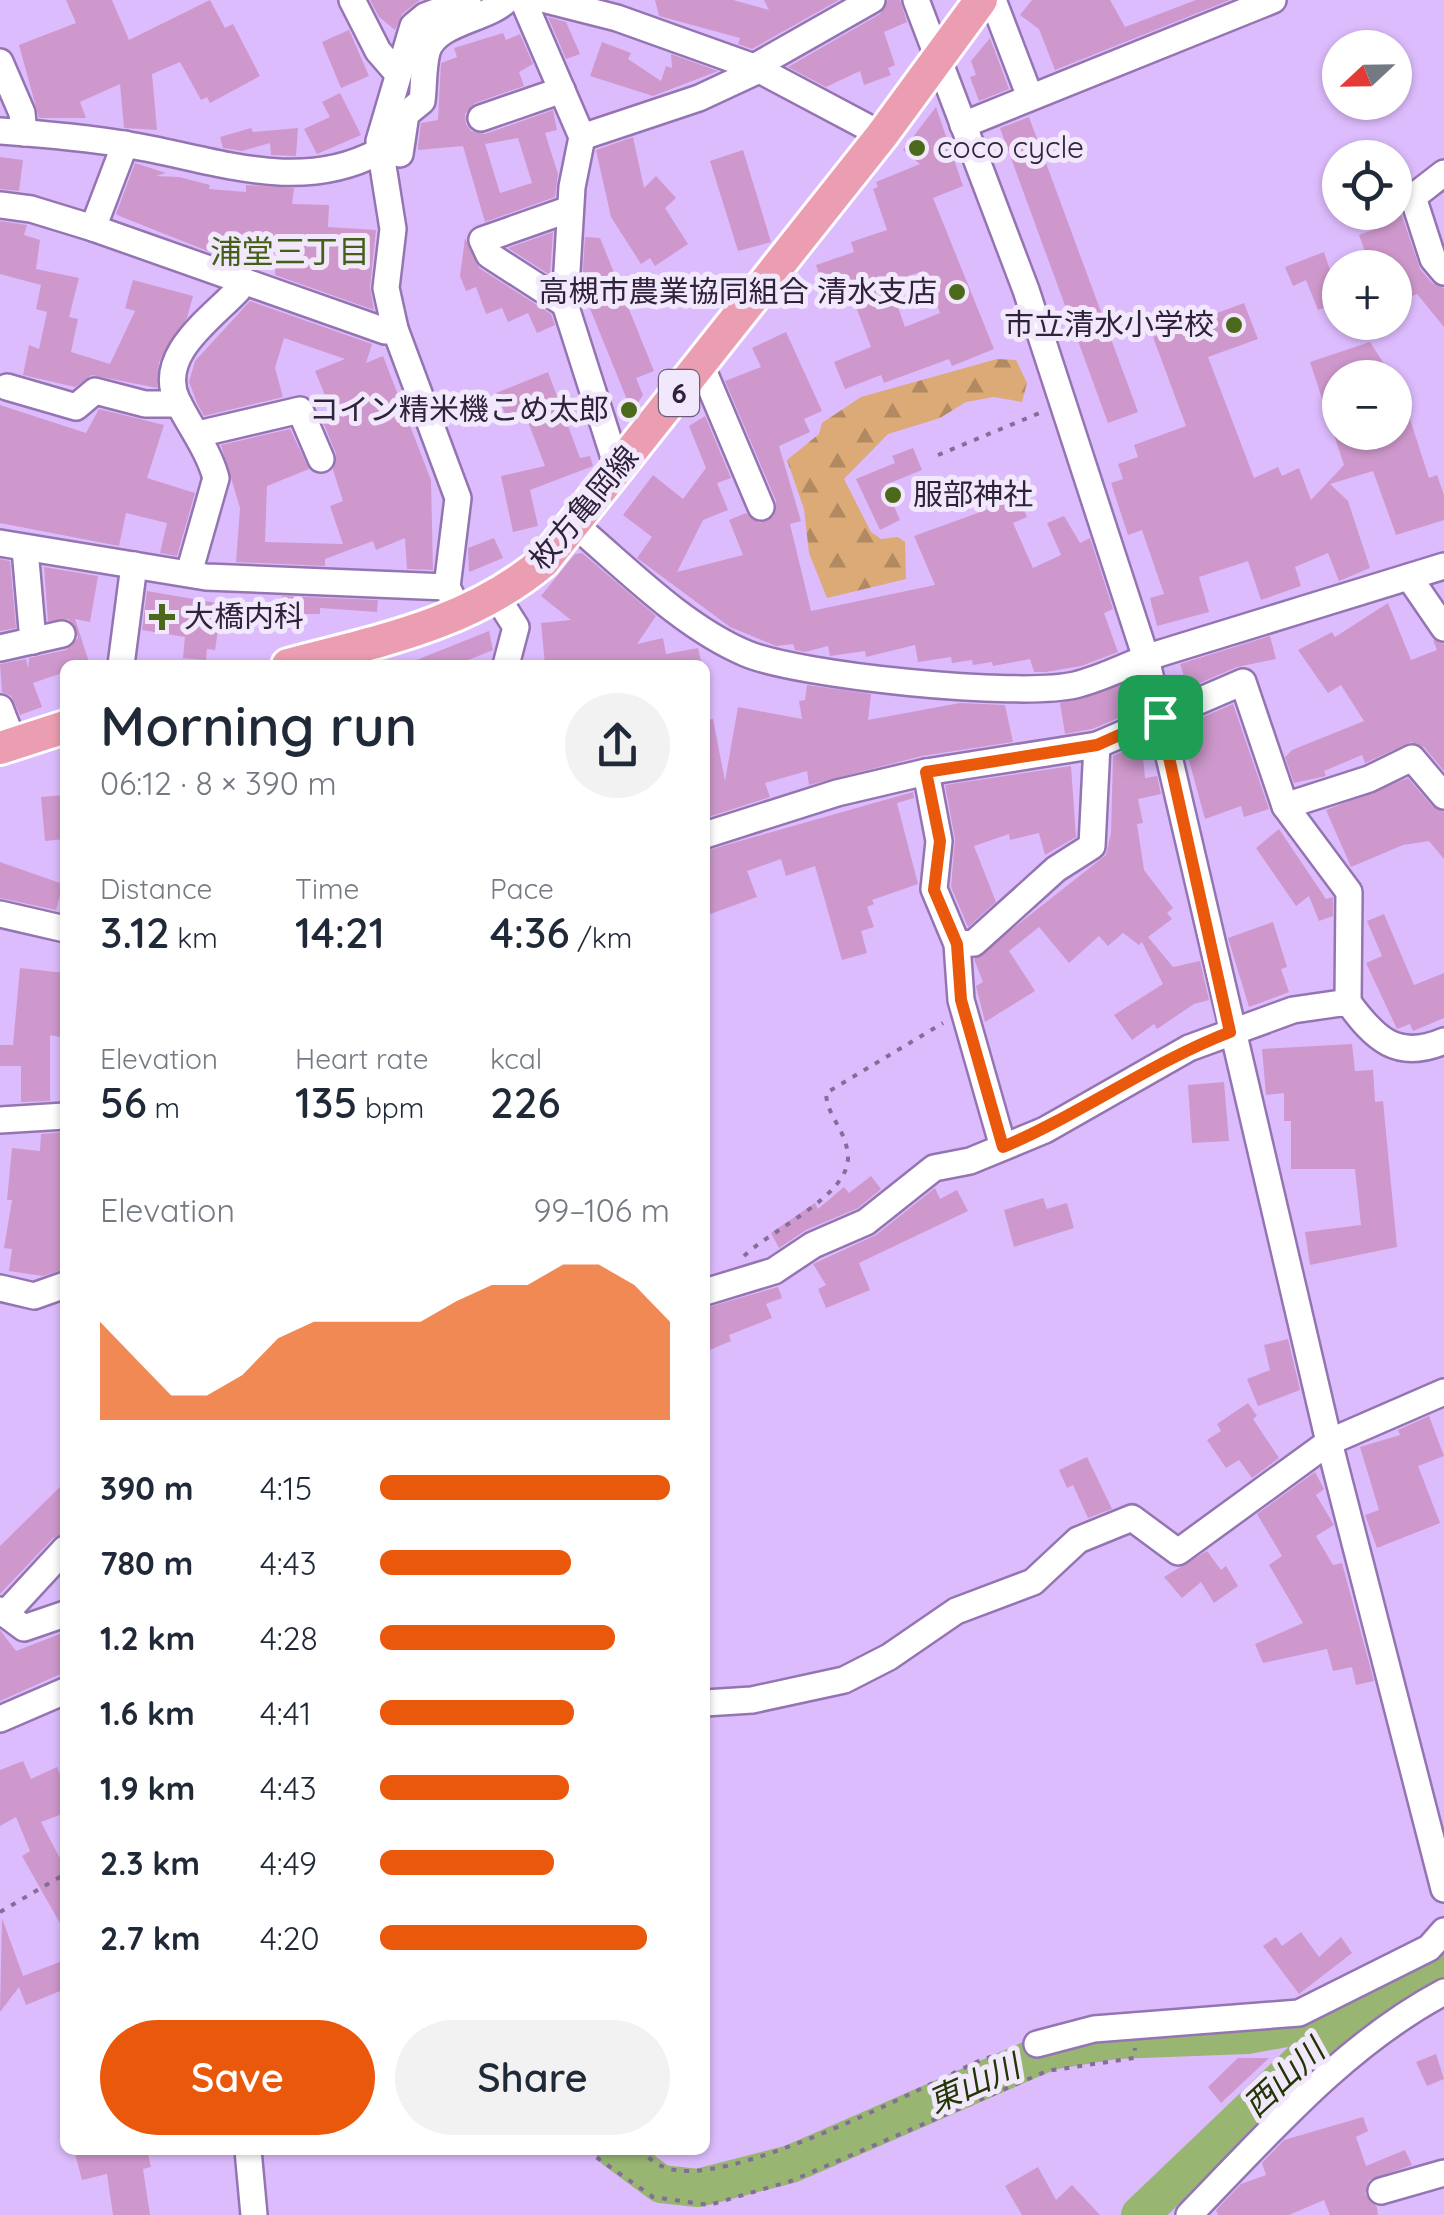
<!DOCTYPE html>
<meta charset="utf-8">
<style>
body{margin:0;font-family:Quicksand,"Noto Sans JP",sans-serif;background:#f2f2f3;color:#1f2937;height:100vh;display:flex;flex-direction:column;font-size:38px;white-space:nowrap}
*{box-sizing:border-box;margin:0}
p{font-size:32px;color:#747a83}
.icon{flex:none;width:55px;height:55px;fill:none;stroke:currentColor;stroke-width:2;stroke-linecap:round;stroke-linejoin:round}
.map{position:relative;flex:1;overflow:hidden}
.side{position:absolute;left:60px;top:660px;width:650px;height:1495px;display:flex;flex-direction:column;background:#fff;border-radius:15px;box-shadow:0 2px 8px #0004}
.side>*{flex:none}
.needle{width:65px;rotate:248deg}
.fabs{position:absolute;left:1322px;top:30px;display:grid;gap:20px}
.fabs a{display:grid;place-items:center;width:90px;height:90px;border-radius:50%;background:#fff;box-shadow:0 2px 8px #0004;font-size:50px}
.pin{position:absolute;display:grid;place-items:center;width:85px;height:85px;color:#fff;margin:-42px;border-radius:20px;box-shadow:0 5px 15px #0006}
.round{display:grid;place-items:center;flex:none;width:105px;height:105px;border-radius:52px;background:#f2f2f3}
.head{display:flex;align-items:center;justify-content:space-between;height:170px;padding:0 40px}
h1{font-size:55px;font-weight:600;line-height:75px}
.figures{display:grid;grid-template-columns:repeat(3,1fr);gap:15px;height:170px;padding:10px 40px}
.figures div{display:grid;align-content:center}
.figures b{font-size:42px;font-weight:600}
.figures small{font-size:28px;font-weight:400}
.figures p{font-size:28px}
.chart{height:280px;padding:20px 40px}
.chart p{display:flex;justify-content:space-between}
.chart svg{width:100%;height:180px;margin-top:10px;fill:#ea580c;opacity:.7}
.action{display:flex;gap:20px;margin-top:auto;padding:20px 40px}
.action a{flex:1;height:115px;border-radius:60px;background:#ea580c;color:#fff;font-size:40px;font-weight:600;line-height:115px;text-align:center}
.action a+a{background:#f2f2f3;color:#1f2937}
ul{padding:0 40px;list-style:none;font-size:32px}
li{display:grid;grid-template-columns:160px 120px 1fr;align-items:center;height:75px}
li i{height:25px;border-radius:12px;background:#ea580c}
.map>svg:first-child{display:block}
.forest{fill:url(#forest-firs)}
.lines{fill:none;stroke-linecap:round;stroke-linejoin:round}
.river{stroke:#98b572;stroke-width:38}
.building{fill:#ce98cc;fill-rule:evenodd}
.minor-casing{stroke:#9475b2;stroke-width:30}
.major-casing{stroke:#fff;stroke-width:38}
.path{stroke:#846d99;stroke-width:4;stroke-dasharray:5 8;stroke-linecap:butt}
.minor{stroke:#fff;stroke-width:25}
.major{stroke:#eb9eb1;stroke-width:32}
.route-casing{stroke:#fff;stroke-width:20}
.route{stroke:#ea580c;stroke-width:12}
.poi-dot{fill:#4c681b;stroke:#f2e8fc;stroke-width:4}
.labels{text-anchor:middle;stroke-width:10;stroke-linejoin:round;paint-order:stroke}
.shield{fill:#f2e8fc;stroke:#6a5d75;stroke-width:2.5}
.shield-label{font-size:28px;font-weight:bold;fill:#2f223b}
.poi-label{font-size:30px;fill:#2f223b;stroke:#f2e8fc;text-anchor:start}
.street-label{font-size:30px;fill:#2f223b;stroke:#f2e8fc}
.neighbourhood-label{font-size:32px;fill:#455f19;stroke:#f2e8fc}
.water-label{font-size:32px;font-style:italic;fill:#233502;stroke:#f2e8fc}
</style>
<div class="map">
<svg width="1444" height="2215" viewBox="0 0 1444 2215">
<defs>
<pattern id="forest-firs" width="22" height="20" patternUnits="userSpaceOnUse" patternTransform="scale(2.5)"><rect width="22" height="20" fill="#dbaa76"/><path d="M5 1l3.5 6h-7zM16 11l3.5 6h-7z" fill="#b28a62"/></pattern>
</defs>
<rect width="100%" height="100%" fill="#ddbcfd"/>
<polygon class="forest" points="997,359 1016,360 1027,383 1022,402 994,397 966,402 940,418 888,434 844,479 871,532 881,539 898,537 905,542 906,579 827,598 809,553 804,509 787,460 819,434 822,423 861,397"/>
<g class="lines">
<g class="river">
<polyline points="615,2150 661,2184 698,2188 791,2164 1050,2051 1115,2040 1247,2035 1353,2016"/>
<polyline points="1140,2215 1315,2048 1353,2016 1444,1962"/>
</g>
</g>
<g class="building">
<polygon points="66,0 112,0 129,40 210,0 225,28 233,24 260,76 210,103 207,97 201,100 180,62 152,74 157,130 124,128 120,84 80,102 86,118 39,118 19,45 76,23"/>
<polygon points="370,0 420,0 402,14 395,30 379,17"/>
<polygon points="655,0 733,0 769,10 764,0 839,0 752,49 738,44 740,38 659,16"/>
<polygon points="888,0 900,0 907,22 884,32 895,65 888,68 891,75 864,85 860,71 826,87 788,67 880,14"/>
<polygon points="1032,0 1110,0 1125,27 1196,0 1230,0 1055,70 1039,29 1020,15"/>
<polygon points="548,17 566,22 580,54 566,59"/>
<polygon points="349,30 369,76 341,88 322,42"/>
<path d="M503,33l3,7 14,-6 13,30 -14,8 5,14 -49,17 -10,11 1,10 5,7 14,3 68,-24 4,20 -12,3 13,41 -3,23 -70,25 -22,-76 -45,4v-4l3,-23 17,-3 3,-57 16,-6 -3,-9zM518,138l14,45 -32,10 -15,-49z"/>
<polygon points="990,38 1009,89 979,101 970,77 976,75 971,61"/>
<polygon points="602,42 631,53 628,59 661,81 666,66 672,68 671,54 718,71 653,96 590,76"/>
<polygon points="340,93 361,135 317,154 304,129 330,117 322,102"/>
<path d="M936,107l27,79 -30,12 61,151 -42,17 -3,-7 -65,24 -3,-8 -36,14 -11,-27 37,-15 -21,-56 -22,8 -12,-34 38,-13 -3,-10 36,-12 -14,-41 5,-2 -2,-5 44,-18 -17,-14zM924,271l16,42 -35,14 -16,-45z"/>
<polygon points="1029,117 1138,412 1108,423 1000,128"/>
<polygon points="251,128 253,132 298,128 296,156 271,155 270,143 242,151 223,148 220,137"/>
<polygon points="633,137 644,188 656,176 676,198 665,208 688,244 655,266 650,258 641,264 611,217 596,150"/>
<polygon points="743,150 771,242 738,251 710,161"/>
<polygon points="0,157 23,160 19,191 0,189"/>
<polygon points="135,163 166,173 156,176 179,177 210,185 209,189 246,192 246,185 294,188 292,204 329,205 328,227 376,230 370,287 374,310 275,275 276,253 234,249 233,258 220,256 122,217 116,214"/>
<polygon points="1400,210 1420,269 1432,283 1444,288 1444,327 1417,294 1395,303 1395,268 1371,268 1359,235 1381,227 1378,219"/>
<polygon points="0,221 27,225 24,235 40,240 36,269 79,278 69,317 78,319 71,352 110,364 135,311 125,308 133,280 193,296 187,318 159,362 157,388 92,375 75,387 23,375 29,345 39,349 47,312 36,309 41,285 0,274"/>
<polygon points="553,232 550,275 508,248"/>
<polygon points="585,237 600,238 654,371 636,378 643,395 632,412 587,301 581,301"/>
<polygon points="465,238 479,268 551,314 555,325 537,333 528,313 508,322 502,308 486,314 476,287 466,291 460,276"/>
<polygon points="1324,252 1340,301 1318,310 1306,280 1293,286 1285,267"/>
<polygon points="250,301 372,344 366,363 383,356 431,480 433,570 407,569 405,538 376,550 373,541 325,559 325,566 236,562 240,508 221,445 290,429 309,469 267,486 265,542 343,544 330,506 343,501 333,470 336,454 321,417 332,412 315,371 345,359 284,338 275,368 283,397 204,416 197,403 189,382 195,361"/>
<polygon points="1244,303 1258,339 1208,357 1254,478 1278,467 1282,476 1299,468 1311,500 1344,465 1310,362 1370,342 1393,378 1340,378 1340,432 1395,432 1398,382 1429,478 1437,475 1444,495 1444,520 1396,535 1373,471 1330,484 1348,501 1370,568 1339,581 1328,553 1295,567 1301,586 1261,600 1248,561 1199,577 1209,612 1157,626 1150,598 1164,594 1142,530 1128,535 1111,483 1123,479 1118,464 1138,457 1134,445 1186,426 1153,337"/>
<polygon points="786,332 822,411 804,419 810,432 779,446 801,521 790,524 811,611 935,585 914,536 1019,498 1027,517 1013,523 1033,568 1061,555 1047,523 1064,516 1080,543 1090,538 1113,609 1104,613 1118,652 1081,666 1046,672 1034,672 1030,659 993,666 992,662 973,665 972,660 952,663 951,657 918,662 915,645 866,657 865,651 830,656 828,646 805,652 795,650 793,644 776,646 730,627 637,558 652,537 623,515 653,475 683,499 706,468 689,426 705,416 731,478 717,483 728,510 703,520 677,572 743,555 729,520 746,513 760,523 774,516 776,501 725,381 761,367 752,348"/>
<polygon points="548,372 580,458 590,456 593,466 530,490 538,526 513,532 501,476 545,466 523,409 506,416 496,393"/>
<polygon points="0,405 86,433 99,409 164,425 147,478 195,493 177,556 160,553 167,523 126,513 119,546 0,523"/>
<polygon points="913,448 922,470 885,485 900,520 880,530 856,479 895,463 892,456"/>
<polygon points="494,538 503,558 469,572 468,548"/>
<polygon points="582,553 656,616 637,644 663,638 666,654 698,648 702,665 545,665 541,623 571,620 541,596 575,554"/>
<polygon points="0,559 10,561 16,628 0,631"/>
<polygon points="44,567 98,576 90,622 75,619 90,665 65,665 65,672 33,683 42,707 20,715 11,696 2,692 0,664 26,659 28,669 29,658 66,650 78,638 74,624 68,619 48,621"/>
<polygon points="147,591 222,604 215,650 207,649 206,660 183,658 185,637 142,630"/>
<polygon points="282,596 378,600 377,612 320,608 320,614 281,614"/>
<polygon points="1388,603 1411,660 1437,650 1433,640 1444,644 1444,771 1424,747 1411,742 1365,763 1362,755 1324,771 1326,776 1294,783 1285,757 1292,750 1364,721 1341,685 1328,693 1298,650 1332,632 1335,637"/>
<polygon points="489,631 493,650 456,665 404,665"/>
<polygon points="1270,636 1276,659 1237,667 1188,688 1180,664"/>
<polygon points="1133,681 1140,709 1092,729 1065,734 1060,703"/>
<polygon points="807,685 871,694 868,720 960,703 1005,705 1013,742 922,756 809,785 807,771 765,783 770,797 705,818 705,720 713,719 725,781 738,707 802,719 799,701 805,700"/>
<polygon points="1233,704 1269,809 1244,817 1241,806 1205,819 1180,727"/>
<polygon points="1149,740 1150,746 1142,748 1145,778 1157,776 1161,794 1138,799 1143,823 1137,824 1144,870 1173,908 1167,913 1172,919 1148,937 1173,967 1200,961 1209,1000 1194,1004 1157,1029 1154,1024 1132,1040 1114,1015 1163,984 1142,942 1139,945 1123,933 1108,946 1099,936 1069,963 1039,927 1009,951 1035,991 985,1022 976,986 983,982 974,959 1106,855 1111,833 1113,756"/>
<polygon points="1071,766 1076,837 1045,855 1039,833 1010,840 1009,834 974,846 996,902 968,927 951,887 955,839 945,785"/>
<polygon points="1408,778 1432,806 1444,812 1444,859 1429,841 1403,845 1351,867 1326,810"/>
<polygon points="913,792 914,798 897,803 918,884 872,900 874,904 867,907 874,927 861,931 867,953 842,960 815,866 786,876 781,859 747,871 757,897 705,916 705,851"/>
<polygon points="65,795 65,839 45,841 41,797"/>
<polygon points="1279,829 1326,899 1333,897 1333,916 1319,921 1309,896 1296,906 1256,848"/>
<polygon points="0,862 63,884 56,910 0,898"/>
<polygon points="1384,914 1414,985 1444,973 1444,1018 1413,1031 1410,1024 1397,1029 1366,963 1382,956 1367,921"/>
<polygon points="1273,922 1287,967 1281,969 1289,992 1249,1007 1228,938"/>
<polygon points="20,968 65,973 65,1038 50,1035 50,1101 21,1102 21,1066 0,1066 0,1045 13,1045"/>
<polygon points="1352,1044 1355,1071 1373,1070 1375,1102 1383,1101 1397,1247 1310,1265 1305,1232 1361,1225 1355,1169 1291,1169 1291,1121 1284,1121 1284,1093 1266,1095 1262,1049"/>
<polygon points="1224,1082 1229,1141 1192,1143 1188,1085"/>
<polygon points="65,1132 65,1269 43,1276 9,1271 12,1249 4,1248 12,1200 7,1200 12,1148 40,1151 41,1134"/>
<polygon points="871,1176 881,1189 858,1208 806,1230 779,1248 771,1233 815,1203 818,1209 844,1187 849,1193"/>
<polygon points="935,1188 940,1199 957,1190 968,1211 859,1263 870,1290 826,1308 818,1289 826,1285 813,1264 876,1235"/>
<polygon points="1043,1198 1047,1209 1067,1203 1074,1228 1014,1247 1004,1210"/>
<polygon points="778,1287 782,1298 766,1304 772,1318 729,1335 731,1341 705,1352 705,1308"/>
<polygon points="1288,1339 1300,1390 1258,1406 1247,1379 1270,1370 1264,1345"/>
<polygon points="1248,1403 1257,1416 1253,1419 1279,1458 1252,1478 1239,1460 1226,1468 1207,1440 1221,1431 1217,1424"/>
<polygon points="1429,1416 1444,1456 1418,1466 1440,1523 1377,1548 1365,1515 1379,1510 1360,1447 1400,1435 1398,1430"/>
<polygon points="1087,1457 1112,1509 1088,1518 1073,1485 1067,1488 1059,1470"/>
<polygon points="1315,1472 1324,1489 1316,1495 1334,1525 1316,1536 1333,1565 1342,1563 1374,1681 1356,1685 1352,1667 1333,1671 1327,1649 1263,1663 1255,1644 1303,1623 1269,1565 1282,1556 1257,1514"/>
<polygon points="65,1482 65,1533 53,1538 0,1594 0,1546"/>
<polygon points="1207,1551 1221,1570 1226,1566 1238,1586 1214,1603 1201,1582 1182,1598 1164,1577"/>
<polygon points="0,1630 16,1651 65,1632 65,1672 0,1701"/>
<polygon points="23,1761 31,1779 57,1767 65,1786 65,1813 41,1822 65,1868 65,1932 22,1856 30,1851 16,1817 0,1826 0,1770"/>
<polygon points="2,1918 23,1976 65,1960 65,1989 26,2005 19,1987 0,2012"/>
<polygon points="1301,1932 1319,1957 1341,1937 1352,1953 1299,1994 1263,1946 1276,1937 1282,1946"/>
<polygon points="1436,2054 1444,2079 1427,2086 1416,2062"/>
<polygon points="1238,2058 1269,2058 1221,2103 1208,2087"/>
<polygon points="1363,2117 1368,2131 1356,2137 1366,2166 1405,2150 1412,2165 1369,2180 1365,2194 1377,2207 1378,2215 1330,2215 1324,2200 1289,2215 1218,2215 1216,2210 1241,2184 1266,2175 1262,2163 1284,2140"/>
<polygon points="74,2150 112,2150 114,2154 147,2150 151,2167 143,2169 150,2215 113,2215 107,2174 82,2180"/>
<polygon points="1038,2167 1056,2200 1072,2185 1100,2215 1022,2215 1005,2186"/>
</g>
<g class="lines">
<g class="minor-casing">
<g id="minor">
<polyline points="352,0 378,51 398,74"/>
<polyline points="523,0 582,137 572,187 565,304 618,470"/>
<polyline points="546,0 617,18 754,67 882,135"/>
<polyline points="916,0 1026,290 1146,658 1329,1442 1444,1889"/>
<polyline points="993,0 1030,97"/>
<polyline points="0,62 22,113 24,133"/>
<polyline points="754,67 872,0"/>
<polyline points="481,118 562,90"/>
<polyline points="963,125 1273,0"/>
<path d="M0,131c41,3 82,6 123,13 86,13 172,52 255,8"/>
<polyline points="582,137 699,98 759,70"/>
<path d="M400,154l6,-40 16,-13c2,-16 1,-34 5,-49 8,-30 60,-32 80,-52"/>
<polyline points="1444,173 1413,197 1433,259 1444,272"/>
<polyline points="0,205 31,209 93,228 385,331 395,329"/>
<polyline points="93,228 125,144"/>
<polyline points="565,304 489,255 482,240 570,209"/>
<polyline points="701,365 761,507"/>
<polyline points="7,387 76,407 95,391 145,404 179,404"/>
<polyline points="198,434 300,410 321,459"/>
<path d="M575,525c52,44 107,101 170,128 53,23 275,45 330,32 30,-7 57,-23 86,-32 94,-29 189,-58 283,-87"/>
<polyline points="0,543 206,577 447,587"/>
<polyline points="25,549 33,641"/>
<path d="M189,573l27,-95c-8,-29 -26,-51 -39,-78 -21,-45 35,-82 61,-110l4,-11"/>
<polyline points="1409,577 1444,628"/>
<polyline points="497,597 516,627 506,665"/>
<polyline points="461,615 447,587 458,498 395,329 386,288 393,229 379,141 413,26 425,16 468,0"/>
<polyline points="0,648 62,634"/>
<polyline points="121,665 134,565"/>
<polyline points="0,708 14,744"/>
<polyline points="926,772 939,841 934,889 957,944 961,1000 1003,1147"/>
<polyline points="705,835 837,793 926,772 1097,745 1243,682 1285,806"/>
<polyline points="0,914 65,929"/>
<polyline points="957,944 974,943 1056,869 1092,846 1097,745"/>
<polyline points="1348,1002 1349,892 1285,806 1369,779 1412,758 1444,796"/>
<polyline points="0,1120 65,1116"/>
<polyline points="0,1288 34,1296 65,1285"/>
<path d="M705,1292l69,-21 39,-26 53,-23 68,-54 36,-7 75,-31 144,-82 104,-38 55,-8c27,37 49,59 96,39"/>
<polyline points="0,1610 24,1628 65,1614"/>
<polyline points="5,1614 65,1549"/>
<polyline points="705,1703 752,1700 844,1680 889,1657 956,1611 1033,1582 1078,1540 1132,1518 1178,1552 1329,1442 1444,1392"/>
<polyline points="0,1719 65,1691"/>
<polyline points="1037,2044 1094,2029 1299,2013 1429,1948 1444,1931"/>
<polyline points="248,2150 254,2215"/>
<polyline points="1381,2191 1444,2173"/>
<path d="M1189,2215c78,-80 155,-170 255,-223"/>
</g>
</g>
<g class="major-casing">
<g id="major">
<path d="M288,665c91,-24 181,-41 255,-103l339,-427 99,-135"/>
<polyline points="0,748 65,727"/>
</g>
</g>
<g class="path">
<polyline points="938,455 1042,412"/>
<path d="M744,1256c27,-26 104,-60 104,-98 -1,-29 -21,-40 -22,-65l117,-70"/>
<polyline points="0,1912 65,1874"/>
<polyline points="586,2150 653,2197 709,2205 791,2181 1047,2071 1134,2058 1135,2048"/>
<path d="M638,2150c8,5 17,14 26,17 59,26 258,-80 319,-108l35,-9"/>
</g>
<use href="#minor" class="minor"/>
<use href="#major" class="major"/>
</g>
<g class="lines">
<g class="route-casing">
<path id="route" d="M1160,717l70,315c-80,31 -149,82 -227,115l-42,-147 -4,-56 -23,-54 6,-49 -14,-69 171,-27z"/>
</g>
<use href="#route" class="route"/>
</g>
<g class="poi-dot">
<circle cx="917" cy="148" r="10"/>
<circle cx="957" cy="292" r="10"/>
<circle cx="1234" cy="325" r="10"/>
<circle cx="629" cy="410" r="10"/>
<circle cx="893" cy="495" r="10"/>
<path d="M157 602h10v10h10v10h-10v10h-10v-10h-10v-10h10z"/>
</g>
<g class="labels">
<rect class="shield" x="659" y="370" width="40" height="46" rx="8"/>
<g class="shield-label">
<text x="679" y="403">6</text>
</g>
<g class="poi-label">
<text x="937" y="158">coco cycle</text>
<text x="937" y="302" text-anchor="end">高槻市農業協同組合 清水支店</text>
<text x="1214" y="335" text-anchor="end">市立清水小学校</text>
<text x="609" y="420" text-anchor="end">コイン精米機こめ太郎</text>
<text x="913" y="505">服部神社</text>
<text x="184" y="627">大橋内科</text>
</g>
<g class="street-label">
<text transform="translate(584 508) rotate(-50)" y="10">枚方亀岡線</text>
</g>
<g class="neighbourhood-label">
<text x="290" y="263">浦堂三丁目</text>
</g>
<g class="water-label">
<text transform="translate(1284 2078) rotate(-43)" y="11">西山川</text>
<text transform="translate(974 2084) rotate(-24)" y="11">東山川</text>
</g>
</g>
</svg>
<div class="fabs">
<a><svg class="needle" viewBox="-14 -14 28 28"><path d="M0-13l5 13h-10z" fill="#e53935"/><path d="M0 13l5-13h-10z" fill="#747a83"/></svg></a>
<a><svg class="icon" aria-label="locate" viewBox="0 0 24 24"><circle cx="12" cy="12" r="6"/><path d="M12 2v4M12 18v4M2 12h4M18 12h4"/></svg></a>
<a>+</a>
<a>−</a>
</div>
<div class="pin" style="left:1160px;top:717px;background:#1e9e55"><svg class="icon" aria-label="arrive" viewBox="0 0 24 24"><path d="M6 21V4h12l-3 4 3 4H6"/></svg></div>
<section class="side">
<div class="head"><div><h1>Morning run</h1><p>06:12 · 8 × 390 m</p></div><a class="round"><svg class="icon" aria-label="share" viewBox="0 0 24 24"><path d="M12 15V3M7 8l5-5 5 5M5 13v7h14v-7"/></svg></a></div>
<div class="figures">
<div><p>Distance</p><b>3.12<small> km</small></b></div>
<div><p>Time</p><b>14:21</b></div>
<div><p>Pace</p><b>4:36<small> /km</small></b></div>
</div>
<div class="figures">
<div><p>Elevation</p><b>56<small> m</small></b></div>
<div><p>Heart rate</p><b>135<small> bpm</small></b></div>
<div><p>kcal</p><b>226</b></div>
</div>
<div class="chart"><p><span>Elevation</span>99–106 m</p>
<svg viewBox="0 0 160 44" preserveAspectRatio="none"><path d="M0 44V20L10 29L20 38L30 38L40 33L50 24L60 20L70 20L80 20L90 20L100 15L110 11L120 11L130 6L140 6L150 11L160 20V44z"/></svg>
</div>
<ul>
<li><b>390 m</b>4:15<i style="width:100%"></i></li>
<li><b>780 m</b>4:43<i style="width:66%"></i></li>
<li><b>1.2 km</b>4:28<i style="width:81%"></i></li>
<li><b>1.6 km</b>4:41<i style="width:67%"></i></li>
<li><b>1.9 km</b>4:43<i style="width:65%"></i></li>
<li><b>2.3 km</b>4:49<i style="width:60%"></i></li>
<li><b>2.7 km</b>4:20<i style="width:92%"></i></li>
</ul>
<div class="action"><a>Save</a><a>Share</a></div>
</section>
</div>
